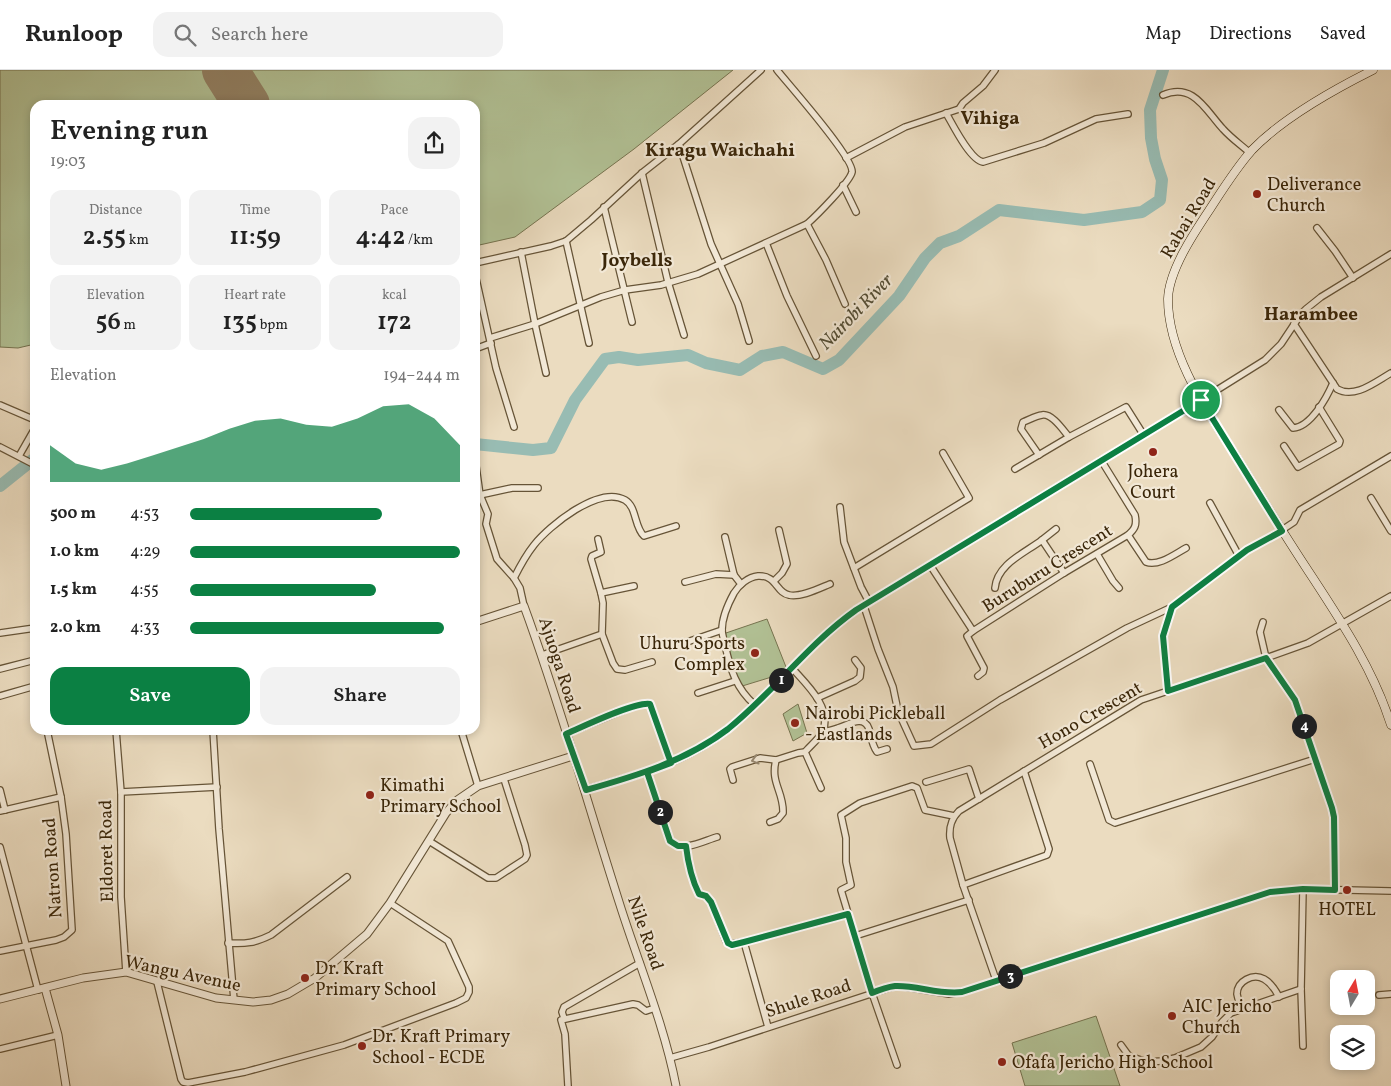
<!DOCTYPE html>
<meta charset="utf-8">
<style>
body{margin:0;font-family:Vollkorn,serif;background:#f2f2f2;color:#222;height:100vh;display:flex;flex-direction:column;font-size:19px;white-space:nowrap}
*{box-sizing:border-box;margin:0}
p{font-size:16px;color:#767676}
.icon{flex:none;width:28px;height:28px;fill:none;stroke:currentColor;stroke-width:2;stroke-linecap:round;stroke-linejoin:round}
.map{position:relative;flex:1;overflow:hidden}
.sheet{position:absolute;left:30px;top:30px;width:450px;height:635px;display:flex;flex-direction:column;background:#fff;border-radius:15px;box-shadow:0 2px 8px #0003}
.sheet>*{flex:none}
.needle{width:32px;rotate:10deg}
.fabs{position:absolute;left:1330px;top:900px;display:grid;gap:10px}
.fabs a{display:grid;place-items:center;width:45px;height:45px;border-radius:10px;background:#fff;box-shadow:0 2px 8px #0003;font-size:25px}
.pin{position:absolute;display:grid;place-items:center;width:42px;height:42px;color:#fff;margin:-21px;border:2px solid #fff;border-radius:50%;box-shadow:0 1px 5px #0007}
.km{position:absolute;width:25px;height:25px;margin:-12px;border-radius:50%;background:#222;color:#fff;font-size:14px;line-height:25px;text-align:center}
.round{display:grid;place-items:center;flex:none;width:52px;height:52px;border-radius:15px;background:#f2f2f2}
.overview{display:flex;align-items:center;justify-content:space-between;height:85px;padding:0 20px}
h1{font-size:28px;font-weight:600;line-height:38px}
.stats{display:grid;grid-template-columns:repeat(3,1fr);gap:8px;height:85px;padding:5px 20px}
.stats div{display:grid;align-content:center;border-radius:12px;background:#f2f2f2;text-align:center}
.stats b{font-size:25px;font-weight:600}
.stats small{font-size:14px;font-weight:400}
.stats p{font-size:14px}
.chart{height:140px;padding:10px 20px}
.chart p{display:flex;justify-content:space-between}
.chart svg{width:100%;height:90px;margin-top:5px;fill:#0b8043;opacity:.7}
.action{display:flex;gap:10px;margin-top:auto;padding:10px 20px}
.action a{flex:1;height:58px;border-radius:15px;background:#0b8043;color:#fff;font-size:20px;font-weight:600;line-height:58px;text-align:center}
.action a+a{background:#f2f2f2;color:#222}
ul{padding:0 20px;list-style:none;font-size:16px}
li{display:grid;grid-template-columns:80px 60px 1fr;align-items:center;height:38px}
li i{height:12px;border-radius:6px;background:#0b8043}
header{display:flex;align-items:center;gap:30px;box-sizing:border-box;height:70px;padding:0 25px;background:#fff;border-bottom:1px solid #e0e0e0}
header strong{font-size:24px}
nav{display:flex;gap:28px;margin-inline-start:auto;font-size:18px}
.search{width:350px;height:45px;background:#f2f2f2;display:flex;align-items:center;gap:12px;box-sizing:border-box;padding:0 18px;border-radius:15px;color:#767676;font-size:19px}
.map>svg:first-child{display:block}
.green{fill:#b2c296;stroke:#767450}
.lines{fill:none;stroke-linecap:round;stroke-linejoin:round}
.river{stroke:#98bcb3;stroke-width:12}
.runway{stroke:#928164;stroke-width:46}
.minor-casing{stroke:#665437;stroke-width:8}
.tertiary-casing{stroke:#665437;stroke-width:9}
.secondary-casing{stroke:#3a2609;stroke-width:9}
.minor{stroke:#f2e8d6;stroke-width:5.5}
.tertiary{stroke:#f2e8d6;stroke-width:7}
.secondary{stroke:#f2e8d6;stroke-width:8}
.oneway{stroke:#968770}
.route-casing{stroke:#fff;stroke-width:10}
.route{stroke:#0b8043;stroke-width:6}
.poi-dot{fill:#8f2418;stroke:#f2e8d6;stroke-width:2}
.labels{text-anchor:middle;stroke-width:4.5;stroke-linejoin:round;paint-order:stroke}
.poi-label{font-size:18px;fill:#3a2609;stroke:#f2e8d6;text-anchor:start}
.street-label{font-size:18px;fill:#3a2609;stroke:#f2e8d6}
.neighbourhood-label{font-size:19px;font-weight:bold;fill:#3a2609;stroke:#f2e8d6}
.water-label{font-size:19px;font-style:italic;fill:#524c34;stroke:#f2e8d6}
</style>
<header>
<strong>Runloop</strong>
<div class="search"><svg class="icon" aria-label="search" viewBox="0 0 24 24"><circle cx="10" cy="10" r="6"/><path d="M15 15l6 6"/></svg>Search here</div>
<nav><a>Map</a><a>Directions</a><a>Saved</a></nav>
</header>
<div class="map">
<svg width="1391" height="1016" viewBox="0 0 1391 1016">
<rect width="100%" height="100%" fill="#ebdcc0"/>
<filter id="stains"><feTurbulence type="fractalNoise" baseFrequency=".004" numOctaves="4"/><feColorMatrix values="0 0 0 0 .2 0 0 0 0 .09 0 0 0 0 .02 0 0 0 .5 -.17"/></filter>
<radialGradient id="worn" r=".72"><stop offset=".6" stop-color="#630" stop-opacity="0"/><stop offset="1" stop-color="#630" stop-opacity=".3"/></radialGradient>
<g class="green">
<polygon points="0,0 733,0 634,79 515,167 475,176 475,35 35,35 35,274 18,278 0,277"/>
<polygon points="767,549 788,602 739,617 723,564"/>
<polygon points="798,634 807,663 793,671 783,644"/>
<polygon points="1096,946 1120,1016 1025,1016 1012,973"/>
</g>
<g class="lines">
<g class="river">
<polyline points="475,374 533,380 551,378 575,330 605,289 619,287 638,290 688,285 706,293 740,300 762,286 783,282 823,299 839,290 899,226 925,188 940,173 959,166 999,140 1084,150 1142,142 1160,130 1162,110 1155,89 1151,68 1150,40 1163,0"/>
<polyline points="0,416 35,388"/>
</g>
<polyline class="runway" points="225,0 247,35"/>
<g class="minor-casing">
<g id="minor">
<path d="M1163,25c31,-13 43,16 60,34 8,9 18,16 27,24"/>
<path d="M946,43c7,12 24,47 37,49l61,-19 52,-24 32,-5"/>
<polyline points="679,74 711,174 738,234 749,271"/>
<polyline points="846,88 905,57 959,39 963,33 983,16 995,0"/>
<polyline points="642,103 668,212 684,265"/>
<polyline points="843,115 856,142"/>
<polyline points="604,137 632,252"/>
<polyline points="807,154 826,190 845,234"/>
<polyline points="1317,158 1335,181 1353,208"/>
<polyline points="566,171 589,273"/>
<polyline points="766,173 787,226 816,286"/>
<polyline points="521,182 535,254 546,303"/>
<polyline points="475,193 551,176 566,171 591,150 642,103 679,74 761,0"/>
<polyline points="475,204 496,298 514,357"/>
<path d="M1294,254l43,65c18,10 38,-7 54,-16"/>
<path d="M490,268l45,-14 66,-27 24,-7 36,-5 37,-11 109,-50c9,-8 43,-42 45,-52 2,-14 -63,-87 -75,-102"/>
<polyline points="475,279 491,273"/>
<polyline points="1201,330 1265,290 1281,274 1301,244 1306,239 1321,227 1391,184"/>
<polyline points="0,335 35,350"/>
<path d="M1279,340l14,18c18,-1 34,-31 40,-45"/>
<polyline points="1284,376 1298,397 1339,374 1340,371 1319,337"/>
<polyline points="0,377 35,395"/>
<path d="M1039,385l-18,-26 2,-7c6,-2 12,-6 19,-7 10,-2 21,15 27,22"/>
<polyline points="19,386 35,358"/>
<polyline points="475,389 480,425 488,444 486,454 497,489 514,508 520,518 524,536"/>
<polyline points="1015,399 1069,367 1126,337 1143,364"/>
<polyline points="475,426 512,418 538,418"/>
<polyline points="1371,428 1391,461"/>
<polyline points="1210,433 1239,486"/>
<polyline points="840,437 844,472 861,517 869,532"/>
<polyline points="1282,460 1294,452 1300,440 1391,386"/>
<path d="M1128,465l18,27c12,5 29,-8 40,-14"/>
<polyline points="725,467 734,505 741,514"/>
<polyline points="598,469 601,482 592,486 591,489 601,523"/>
<polyline points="1042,470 1056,459"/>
<polyline points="1097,484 1113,511 1119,518"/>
<path d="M930,495l43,66 91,-58 64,-38c7,-6 9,-10 7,-20l-34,-55"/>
<polyline points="854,498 969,428 943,383"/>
<path d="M514,508c6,-12 12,-23 20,-33 15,-19 65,-60 91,-45 12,7 9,27 19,36l32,-10"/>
<polyline points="774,511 782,503 787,494 779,460"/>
<polyline points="685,512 716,504 734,505"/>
<path d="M995,518c2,-24 30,-35 47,-48l22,33"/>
<polyline points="864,536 878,579 893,617 898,641 914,676 931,674 1000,630 1127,558 1172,537"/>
<polyline points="1263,552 1260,562 1266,588 1308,573 1391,526"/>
<polyline points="973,561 967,566 984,598 983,602 978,606"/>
<polyline points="0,563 35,558"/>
<polyline points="602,564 613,593 617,599 625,600 652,592"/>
<polyline points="687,572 722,560"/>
<polyline points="542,585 602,564 603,533 601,523 634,516"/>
<polyline points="0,599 35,590"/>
<polyline points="1168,621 1163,566 1172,537 1247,480 1282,461"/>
<polyline points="698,623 735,611"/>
<polyline points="0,626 35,616"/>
<polyline points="817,628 855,611 860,607 861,598 855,590"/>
<path d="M755,635c-19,-16 -25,-37 -30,-60 -1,-5 -3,-11 -3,-15 0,-13 6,-26 12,-37 5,-8 14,-16 24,-17 19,-1 18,17 31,19 11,3 31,-7 41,-11"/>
<polyline points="116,660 121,722 121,827 126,902"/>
<polyline points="213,660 219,759 234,930"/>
<polyline points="461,660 478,716"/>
<path d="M822,662c6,-1 11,-2 16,-4 10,-3 26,-14 31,1 2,8 3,16 8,23l10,-3"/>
<polyline points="566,664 629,638 648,633 651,636 671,693"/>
<polyline points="805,682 821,718"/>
<polyline points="1090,694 1109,750 1115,753 1315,689"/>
<path d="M647,702l23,69c13,12 33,0 47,-4"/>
<path d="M733,710l-3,-11 2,-2 28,-9 16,2 22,-7 7,-1c5,-6 14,-13 18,-21 9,-24 -17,-47 -31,-63"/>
<polyline points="926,712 969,699 979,729"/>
<polyline points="0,720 5,740"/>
<polyline points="121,722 217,717"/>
<polyline points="0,741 61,727"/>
<path d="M770,752l8,-3 5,-6c1,-21 -13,-30 -7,-53"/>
<polyline points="429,771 488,808 496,808 525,789 527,785 525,775 504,709"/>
<path d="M686,776c2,17 5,32 13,48l7,2 5,6 15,39 4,3 14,-2 104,-28"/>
<polyline points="0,777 38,920"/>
<polyline points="963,815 1047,785 1049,779 1024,701"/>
<polyline points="1303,819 1301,919 1303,976"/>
<polyline points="855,866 969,830"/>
<polyline points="744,872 768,957"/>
<path d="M228,873c18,1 27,0 43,-8l76,-58"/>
<polyline points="0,881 56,870 64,867 72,860 66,764 61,727 47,660"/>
<path d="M996,910l-33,-95 -13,-47c-1,-11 1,-19 9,-27l182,-111 125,-42 29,42 37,109 2,8 1,73"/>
<polyline points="157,912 181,1009 183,1012 188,1013 245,1002 344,975 456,933 466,928 469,922 469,917 448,871 390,833"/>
<polyline points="1379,925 1391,924"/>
<path d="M1241,940c-1,-5 -3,-11 -4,-16 0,-13 16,-21 27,-15 7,4 11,10 15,18"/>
<polyline points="564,948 562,942 564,937 640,893"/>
<polyline points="1121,975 1129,986 1147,992 1162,991 1175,988 1201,977 1212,967 1222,952 1231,943 1301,919"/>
<polyline points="0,979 58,965"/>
<polyline points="670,988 709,977 892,917 900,916 949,924 962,922 1270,822 1303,819 1391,821"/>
<polyline points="897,995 872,923 841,820 851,815 846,792 846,768 841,745 860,733 912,716 917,718 925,740 954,746"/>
<polyline points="568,1016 565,964 561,950 633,934 638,935 646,941 655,938"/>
</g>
</g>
<g class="tertiary-casing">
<g id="tertiary">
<path d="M475,552l49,-16c36,98 64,199 96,299 19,60 44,119 56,181"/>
<path d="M585,720c51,-14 101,-28 143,-61 46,-37 80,-85 128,-119l345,-210"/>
<polyline points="45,918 58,965 66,1016"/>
<polyline points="0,929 83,908 126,902 216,928 253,932 271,930 288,924 315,908 367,864 390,833 446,743 456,731 478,716 573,686"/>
</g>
</g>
<g class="secondary-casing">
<path id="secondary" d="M1373,0c-40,20 -90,48 -121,80 -16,18 -29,39 -42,59 -16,24 -41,61 -42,90 0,55 38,110 66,154 24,39 48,78 73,116 32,49 66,99 84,156"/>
</g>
<use href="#minor" class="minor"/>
<use href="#tertiary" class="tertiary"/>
<use href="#secondary" class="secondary"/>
</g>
<defs><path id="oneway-chevron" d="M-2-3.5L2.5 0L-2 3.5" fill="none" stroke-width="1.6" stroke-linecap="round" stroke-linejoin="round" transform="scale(1.25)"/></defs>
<use class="oneway" href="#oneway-chevron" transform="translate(755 690) rotate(165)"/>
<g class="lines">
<g class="route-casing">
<path id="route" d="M1201,330l-345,210c-48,34 -82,82 -128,119 -42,32 -92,47 -142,61l-20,-56c16,-7 70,-33 84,-30l21,59 -24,9 23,69 8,5h8c2,17 5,32 13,48l7,2 5,6 17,41 4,2 12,-3 104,-28 24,79c7,-3 15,-6 23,-7 22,-1 44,9 67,6l308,-100 33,-3 32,1 -1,-73 -2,-9 -37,-108 -29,-42 -98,33 -5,-55 9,-29 75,-57 35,-19 -81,-131"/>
</g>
<use href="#route" class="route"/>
</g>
<g class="poi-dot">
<circle cx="1257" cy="124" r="5"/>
<circle cx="1153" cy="382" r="5"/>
<circle cx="755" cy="583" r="5"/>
<circle cx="795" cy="653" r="5"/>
<circle cx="370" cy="725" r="5"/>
<circle cx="1347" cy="820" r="5"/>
<circle cx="305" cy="908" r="5"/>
<circle cx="1172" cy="946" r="5"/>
<circle cx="362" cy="976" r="5"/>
<circle cx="1002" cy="992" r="5"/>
</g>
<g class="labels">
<g class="poi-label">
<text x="1267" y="120">Deliverance<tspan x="1267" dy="21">Church</tspan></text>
<text x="1153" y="407" text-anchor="middle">Johera<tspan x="1153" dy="21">Court</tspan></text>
<text x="745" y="579" text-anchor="end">Uhuru Sports<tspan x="745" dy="21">Complex</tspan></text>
<text x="805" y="649">Nairobi Pickleball<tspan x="805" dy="21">- Eastlands</tspan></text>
<text x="380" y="721">Kimathi<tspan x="380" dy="21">Primary School</tspan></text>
<text x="1347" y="845" text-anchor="middle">HOTEL</text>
<text x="315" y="904">Dr. Kraft<tspan x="315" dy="21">Primary School</tspan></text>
<text x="1182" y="942">AIC Jericho<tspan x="1182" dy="21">Church</tspan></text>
<text x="372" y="972">Dr. Kraft Primary<tspan x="372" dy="21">School - ECDE</tspan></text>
<text x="1012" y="998">Ofafa Jericho High School</text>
</g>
<g class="street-label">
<text transform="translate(1188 148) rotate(-59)" y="6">Rabai Road</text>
<text transform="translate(1047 498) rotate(-32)" y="6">Buruburu Crescent</text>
<text transform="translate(560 595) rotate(72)" y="6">Ajuoga Road</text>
<text transform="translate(1090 645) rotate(-30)" y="6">Hono Crescent</text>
<text transform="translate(106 781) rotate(-91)" y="6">Eldoret Road</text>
<text transform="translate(52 798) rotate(-94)" y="6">Natron Road</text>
<text transform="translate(646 863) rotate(71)" y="6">Nile Road</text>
<text transform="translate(183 903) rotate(12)" y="6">Wangu Avenue</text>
<text transform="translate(808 928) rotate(-18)" y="6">Shule Road</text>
</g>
<g class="neighbourhood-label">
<text x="990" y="54">Vihiga</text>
<text x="720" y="86">Kiragu Waichahi</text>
<text x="637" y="196">Joybells</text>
<text x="1311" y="250">Harambee</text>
</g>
<g class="water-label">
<text transform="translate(855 241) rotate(-46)" y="7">Nairobi River</text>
</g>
</g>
<rect width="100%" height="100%" filter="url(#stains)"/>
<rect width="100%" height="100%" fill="url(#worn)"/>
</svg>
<div class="fabs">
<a><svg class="needle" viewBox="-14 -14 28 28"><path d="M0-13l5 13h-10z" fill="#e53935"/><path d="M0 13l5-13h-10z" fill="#767676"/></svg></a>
<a><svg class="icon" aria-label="layers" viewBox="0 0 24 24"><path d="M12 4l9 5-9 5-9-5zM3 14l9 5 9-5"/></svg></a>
</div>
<div class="pin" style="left:1201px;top:330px;background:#1e9e55"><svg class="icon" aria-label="arrive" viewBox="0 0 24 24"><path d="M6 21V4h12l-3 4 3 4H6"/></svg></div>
<b class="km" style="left:781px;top:610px">1</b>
<b class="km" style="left:660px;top:742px">2</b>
<b class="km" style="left:1010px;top:906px">3</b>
<b class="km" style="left:1304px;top:656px">4</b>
<section class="sheet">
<div class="overview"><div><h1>Evening run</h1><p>19:03</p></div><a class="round"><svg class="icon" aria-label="share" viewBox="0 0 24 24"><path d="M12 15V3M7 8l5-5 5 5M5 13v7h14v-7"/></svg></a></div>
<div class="stats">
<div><p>Distance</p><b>2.55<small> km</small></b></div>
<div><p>Time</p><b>11:59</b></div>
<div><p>Pace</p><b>4:42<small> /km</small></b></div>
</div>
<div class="stats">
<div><p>Elevation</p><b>56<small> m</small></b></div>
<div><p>Heart rate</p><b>135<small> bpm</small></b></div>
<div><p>kcal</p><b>172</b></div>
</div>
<div class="chart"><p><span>Elevation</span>194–244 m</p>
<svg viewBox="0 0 160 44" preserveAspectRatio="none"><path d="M0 44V26L10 35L20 38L30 35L40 31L50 27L60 23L70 18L80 14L90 13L100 16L110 17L120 13L130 7L140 6L150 13L160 26V44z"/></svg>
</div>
<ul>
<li><b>500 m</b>4:53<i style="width:71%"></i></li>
<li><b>1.0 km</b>4:29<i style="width:100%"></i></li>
<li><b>1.5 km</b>4:55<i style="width:69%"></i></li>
<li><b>2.0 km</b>4:33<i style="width:94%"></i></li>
</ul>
<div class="action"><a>Save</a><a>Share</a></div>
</section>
</div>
